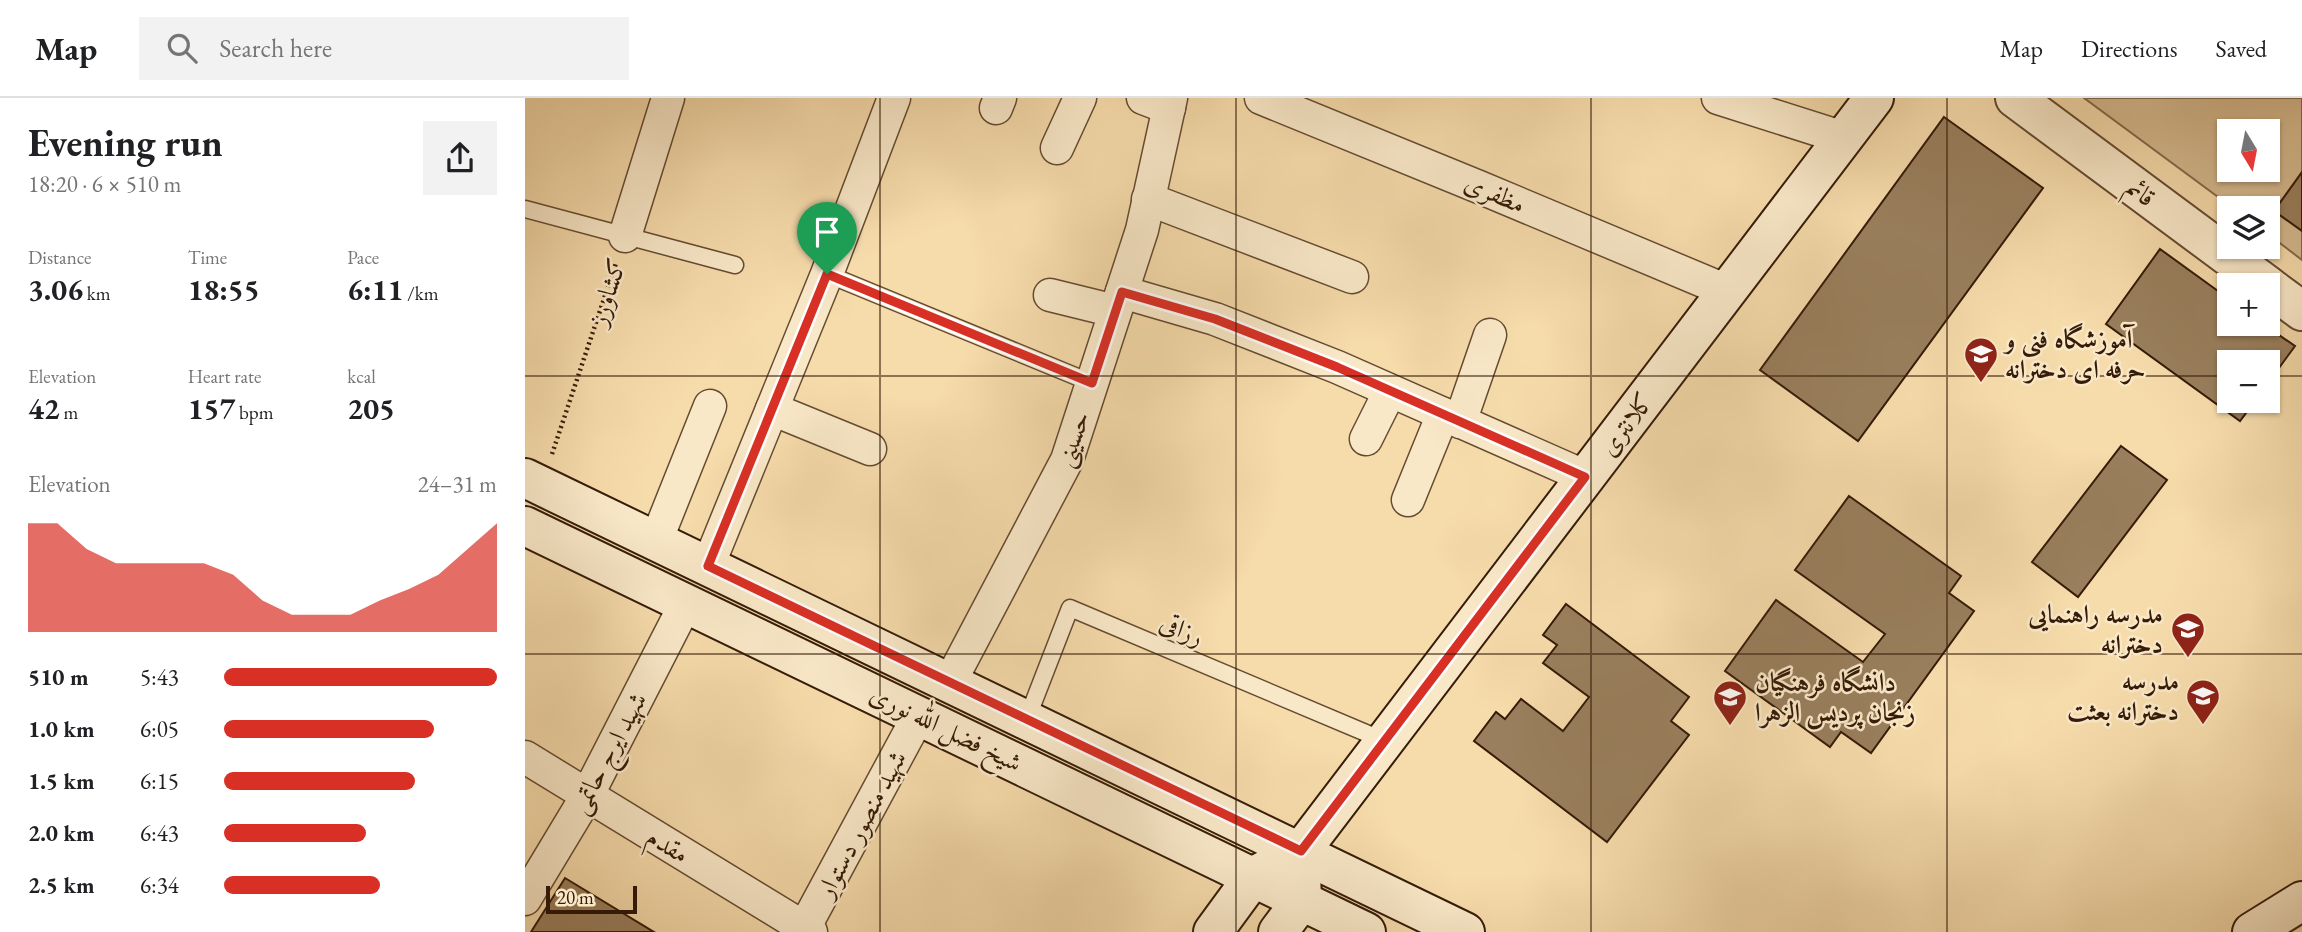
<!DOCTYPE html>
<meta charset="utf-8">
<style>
body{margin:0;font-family:"EB Garamond",Amiri,serif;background:#f2f2f2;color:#202124;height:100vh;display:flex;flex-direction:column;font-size:26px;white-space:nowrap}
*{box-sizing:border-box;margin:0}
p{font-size:23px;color:#757577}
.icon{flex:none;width:38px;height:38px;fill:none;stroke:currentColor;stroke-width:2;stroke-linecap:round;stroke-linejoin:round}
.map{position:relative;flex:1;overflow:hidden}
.drawer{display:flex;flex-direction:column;background:#fff;width:525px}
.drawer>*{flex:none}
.needle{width:46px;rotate:170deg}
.buttons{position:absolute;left:1692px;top:21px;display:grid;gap:14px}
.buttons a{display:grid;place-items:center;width:63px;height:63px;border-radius:0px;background:#fff;box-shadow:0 2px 5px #0004;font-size:35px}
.scale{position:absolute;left:21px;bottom:18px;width:91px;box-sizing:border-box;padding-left:7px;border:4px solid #351b08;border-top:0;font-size:19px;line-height:24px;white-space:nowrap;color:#351b08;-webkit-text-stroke:5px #f9e8c8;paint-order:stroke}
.pin{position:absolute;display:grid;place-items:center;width:60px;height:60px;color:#fff;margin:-72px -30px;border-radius:50% 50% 50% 0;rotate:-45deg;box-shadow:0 0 7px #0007}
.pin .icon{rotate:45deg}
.round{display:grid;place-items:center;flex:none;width:74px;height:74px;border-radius:0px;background:#f2f2f2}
.head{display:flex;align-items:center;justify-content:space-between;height:119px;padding:0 28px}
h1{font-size:38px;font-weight:700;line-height:52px}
.stats{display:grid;grid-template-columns:repeat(3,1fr);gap:10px;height:119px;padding:7px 28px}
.stats div{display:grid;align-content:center}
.stats b{font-size:30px;font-weight:700}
.stats small{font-size:19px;font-weight:400}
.stats p{font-size:19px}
.chart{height:196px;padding:14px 28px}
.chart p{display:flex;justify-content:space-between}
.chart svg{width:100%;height:126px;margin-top:7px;fill:#d93025;opacity:.7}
ul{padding:0 28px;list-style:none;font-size:23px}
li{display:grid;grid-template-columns:112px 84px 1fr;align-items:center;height:52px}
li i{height:18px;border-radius:9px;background:#d93025}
header{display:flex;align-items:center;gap:42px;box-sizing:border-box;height:98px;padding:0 35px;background:#fff;border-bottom:2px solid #e0e0e0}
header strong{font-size:33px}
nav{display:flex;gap:38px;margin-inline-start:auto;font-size:24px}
.search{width:490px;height:63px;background:#f2f2f2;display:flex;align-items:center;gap:18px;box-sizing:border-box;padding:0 24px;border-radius:0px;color:#757577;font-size:26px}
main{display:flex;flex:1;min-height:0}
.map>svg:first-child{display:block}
.pitch{fill:#d5ba8f;stroke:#856a4c;stroke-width:2;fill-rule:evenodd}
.building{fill:#997f5d;stroke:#351b08;stroke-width:2}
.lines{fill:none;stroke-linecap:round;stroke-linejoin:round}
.service-casing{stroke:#654b31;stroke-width:19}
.minor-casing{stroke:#654b31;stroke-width:35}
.tertiary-casing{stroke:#654b31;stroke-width:42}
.secondary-casing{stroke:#351b08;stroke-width:42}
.path{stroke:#351b08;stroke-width:4.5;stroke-dasharray:2 3.5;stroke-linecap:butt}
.service{stroke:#f9e8c8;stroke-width:16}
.minor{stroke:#f9e8c8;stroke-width:32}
.tertiary{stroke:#f9e8c8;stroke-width:38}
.secondary{stroke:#f9e8c8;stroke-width:38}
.route-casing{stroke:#fff;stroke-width:14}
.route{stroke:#d93025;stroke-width:9}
.grid{fill:none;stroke:#351b08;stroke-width:2;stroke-opacity:0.55}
.labels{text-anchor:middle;stroke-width:5;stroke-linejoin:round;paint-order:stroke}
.street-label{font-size:26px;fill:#351b08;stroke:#f9e8c8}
.poi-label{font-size:26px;font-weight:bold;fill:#351b08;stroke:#f9e8c8;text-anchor:start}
</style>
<header>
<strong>Map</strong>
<div class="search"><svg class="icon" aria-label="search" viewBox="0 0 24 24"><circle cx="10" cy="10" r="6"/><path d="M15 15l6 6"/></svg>Search here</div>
<nav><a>Map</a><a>Directions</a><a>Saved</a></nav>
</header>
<main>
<section class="drawer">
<div class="head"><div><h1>Evening run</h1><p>18:20 · 6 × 510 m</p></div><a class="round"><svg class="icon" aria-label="share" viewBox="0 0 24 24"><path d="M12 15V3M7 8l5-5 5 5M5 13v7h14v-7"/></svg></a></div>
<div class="stats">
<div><p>Distance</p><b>3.06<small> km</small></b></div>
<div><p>Time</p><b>18:55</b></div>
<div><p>Pace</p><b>6:11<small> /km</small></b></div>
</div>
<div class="stats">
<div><p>Elevation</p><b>42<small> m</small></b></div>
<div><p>Heart rate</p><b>157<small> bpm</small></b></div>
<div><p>kcal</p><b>205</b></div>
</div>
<div class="chart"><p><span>Elevation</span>24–31 m</p>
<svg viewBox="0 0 160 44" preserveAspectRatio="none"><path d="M0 44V6L10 6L20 15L30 20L40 20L50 20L60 20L70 24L80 33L90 38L100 38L110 38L120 33L130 29L140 24L150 15L160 6V44z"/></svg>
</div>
<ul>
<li><b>510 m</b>5:43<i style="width:100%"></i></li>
<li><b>1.0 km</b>6:05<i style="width:77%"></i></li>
<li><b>1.5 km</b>6:15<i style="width:70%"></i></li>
<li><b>2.0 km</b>6:43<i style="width:52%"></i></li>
<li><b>2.5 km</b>6:34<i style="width:57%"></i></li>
</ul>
</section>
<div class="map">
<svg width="1777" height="834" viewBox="0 0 1777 834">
<rect width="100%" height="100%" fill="#f6dbab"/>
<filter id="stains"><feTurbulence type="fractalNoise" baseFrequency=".00286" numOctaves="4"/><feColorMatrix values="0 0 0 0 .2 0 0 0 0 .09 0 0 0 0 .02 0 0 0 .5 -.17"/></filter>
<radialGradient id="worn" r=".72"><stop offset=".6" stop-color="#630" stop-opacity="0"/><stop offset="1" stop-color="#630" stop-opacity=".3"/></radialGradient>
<path class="pitch" d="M1559,0h218v162l-34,-26v-26h-35zM1704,33h39v39h-39z"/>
<g class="building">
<polygon points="1419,19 1518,90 1333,343 1235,272"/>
<polygon points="1777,74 1777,133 1749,113"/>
<polygon points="1635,151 1704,201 1704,226 1738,226 1770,248 1743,285 1743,264 1704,264 1704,303 1730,303 1715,323 1581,226"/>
<polygon points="1596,348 1642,382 1553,499 1507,464"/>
<polygon points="1324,398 1436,478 1424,495 1449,513 1346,655 1316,634 1305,649 1200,573 1251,502 1338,564 1360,536 1270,472"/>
<polygon points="1041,506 1164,599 1146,623 1164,637 1082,744 949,643 971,614 980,621 996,601 1038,633 1064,599 1018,565 1032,547 1018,537"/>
<polygon points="40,780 129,834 6,834"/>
</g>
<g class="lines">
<g class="service-casing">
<g id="service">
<polyline points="0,111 210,167"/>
<polyline points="302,176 567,285"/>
<polyline points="502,621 545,510 860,643"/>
</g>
</g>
<g class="minor-casing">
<g id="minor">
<polyline points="618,0 644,10"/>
<polyline points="736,0 954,89 1202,193"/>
<polyline points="1193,0 1319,40"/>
<polyline points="471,10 475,0"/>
<polyline points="532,50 555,0"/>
<polyline points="623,101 827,179"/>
<polyline points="100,138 143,0"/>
<polyline points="597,194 690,221 812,269 1061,379"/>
<polyline points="525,197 590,213"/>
<polyline points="247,311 345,351"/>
<polyline points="935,324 965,237"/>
<polyline points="841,341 865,293"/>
<polyline points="883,402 918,316"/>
<polyline points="131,443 185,308"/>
<polyline points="183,468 302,176 369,0"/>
<polyline points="425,584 542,362 617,132 646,0"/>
<polyline points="0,659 286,834"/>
<polyline points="0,801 62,698 161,505"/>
<polyline points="277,834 394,617"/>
</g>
</g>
<g class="tertiary-casing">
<g id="tertiary">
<polyline points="1490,0 1742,187"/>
<polyline points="1743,188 1777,213"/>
</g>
</g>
<g class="secondary-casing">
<g id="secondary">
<polyline points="0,380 940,834"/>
<polyline points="0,428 841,834"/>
<polyline points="688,834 729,778 776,753 1349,0"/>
<polyline points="753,834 777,802 776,776"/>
<polyline points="1727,834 1777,803"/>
</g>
</g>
<polyline class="path" points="27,356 91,165"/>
<use href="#service" class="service"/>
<use href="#minor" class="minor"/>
<use href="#tertiary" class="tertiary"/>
<use href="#secondary" class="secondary"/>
</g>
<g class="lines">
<g class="route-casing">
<polygon id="route" points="302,176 567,285 597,194 690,221 812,269 1060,379 776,753 183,468"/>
</g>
<use href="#route" class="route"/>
</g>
<path class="grid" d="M355,0v834M711,0v834M1066,0v834M1422,0v834M0,278h1704M1743,278h34M0,556h1777"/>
<defs>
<g id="school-pin" transform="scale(1.75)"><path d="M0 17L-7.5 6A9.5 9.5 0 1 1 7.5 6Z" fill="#8f2418" stroke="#f9e8c8"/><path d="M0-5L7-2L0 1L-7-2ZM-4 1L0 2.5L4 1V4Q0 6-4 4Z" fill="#fff"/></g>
<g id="university-pin" transform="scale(1.75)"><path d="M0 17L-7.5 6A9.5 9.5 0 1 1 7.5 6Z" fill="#8f2418" stroke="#f9e8c8"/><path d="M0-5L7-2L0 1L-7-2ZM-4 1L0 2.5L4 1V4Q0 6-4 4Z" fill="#fff"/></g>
</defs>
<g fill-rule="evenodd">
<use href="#school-pin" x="1456" y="256"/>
<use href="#school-pin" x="1663" y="531"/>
<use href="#school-pin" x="1678" y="598"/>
<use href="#university-pin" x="1205" y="599"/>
</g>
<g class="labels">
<g class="street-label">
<text transform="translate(1616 94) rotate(37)" y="9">قائم</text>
<text transform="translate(970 95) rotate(23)" y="9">مظفری</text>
<text transform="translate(82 194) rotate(-72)" y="9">کشاورز</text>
<text transform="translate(1101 326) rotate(-53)" y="9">کلانتری</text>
<text transform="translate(547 341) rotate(-70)" y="9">حسینی</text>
<text transform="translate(657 531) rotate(23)" y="9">رزاقی</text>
<text transform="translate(421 630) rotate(26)" y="9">شیخ فضل الله نوری</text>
<text transform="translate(83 655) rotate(-62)" y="9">شهید ایرج حاتمی</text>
<text transform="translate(336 726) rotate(-62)" y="9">شهید منصور دستوار</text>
<text transform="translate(143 747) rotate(31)" y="9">مقدم</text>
</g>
<g class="poi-label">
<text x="1480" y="250">آموزشگاه فنی و<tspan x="1480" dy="30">حرفه ای دخترانه</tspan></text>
<text x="1638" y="525" text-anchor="end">مدرسه راهنمایی<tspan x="1638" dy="30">دخترانه</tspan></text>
<text x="1654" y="592" text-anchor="end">مدرسه<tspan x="1654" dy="30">دخترانه بعثت</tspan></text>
<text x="1230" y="593">دانشگاه فرهنگیان<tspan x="1230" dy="30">زنجان پردیس الزهرا</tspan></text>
</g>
</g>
<rect width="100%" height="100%" filter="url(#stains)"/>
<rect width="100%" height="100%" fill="url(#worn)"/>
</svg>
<div class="buttons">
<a><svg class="needle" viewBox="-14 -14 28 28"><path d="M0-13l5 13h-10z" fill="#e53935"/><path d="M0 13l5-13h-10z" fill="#757577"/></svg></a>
<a><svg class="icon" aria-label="layers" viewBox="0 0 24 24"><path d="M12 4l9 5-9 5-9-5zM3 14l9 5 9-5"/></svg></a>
<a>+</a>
<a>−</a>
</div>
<div class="scale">20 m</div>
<div class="pin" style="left:302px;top:176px;background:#1e9e55"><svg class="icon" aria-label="arrive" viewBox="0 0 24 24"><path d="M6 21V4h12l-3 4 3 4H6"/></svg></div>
</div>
</main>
